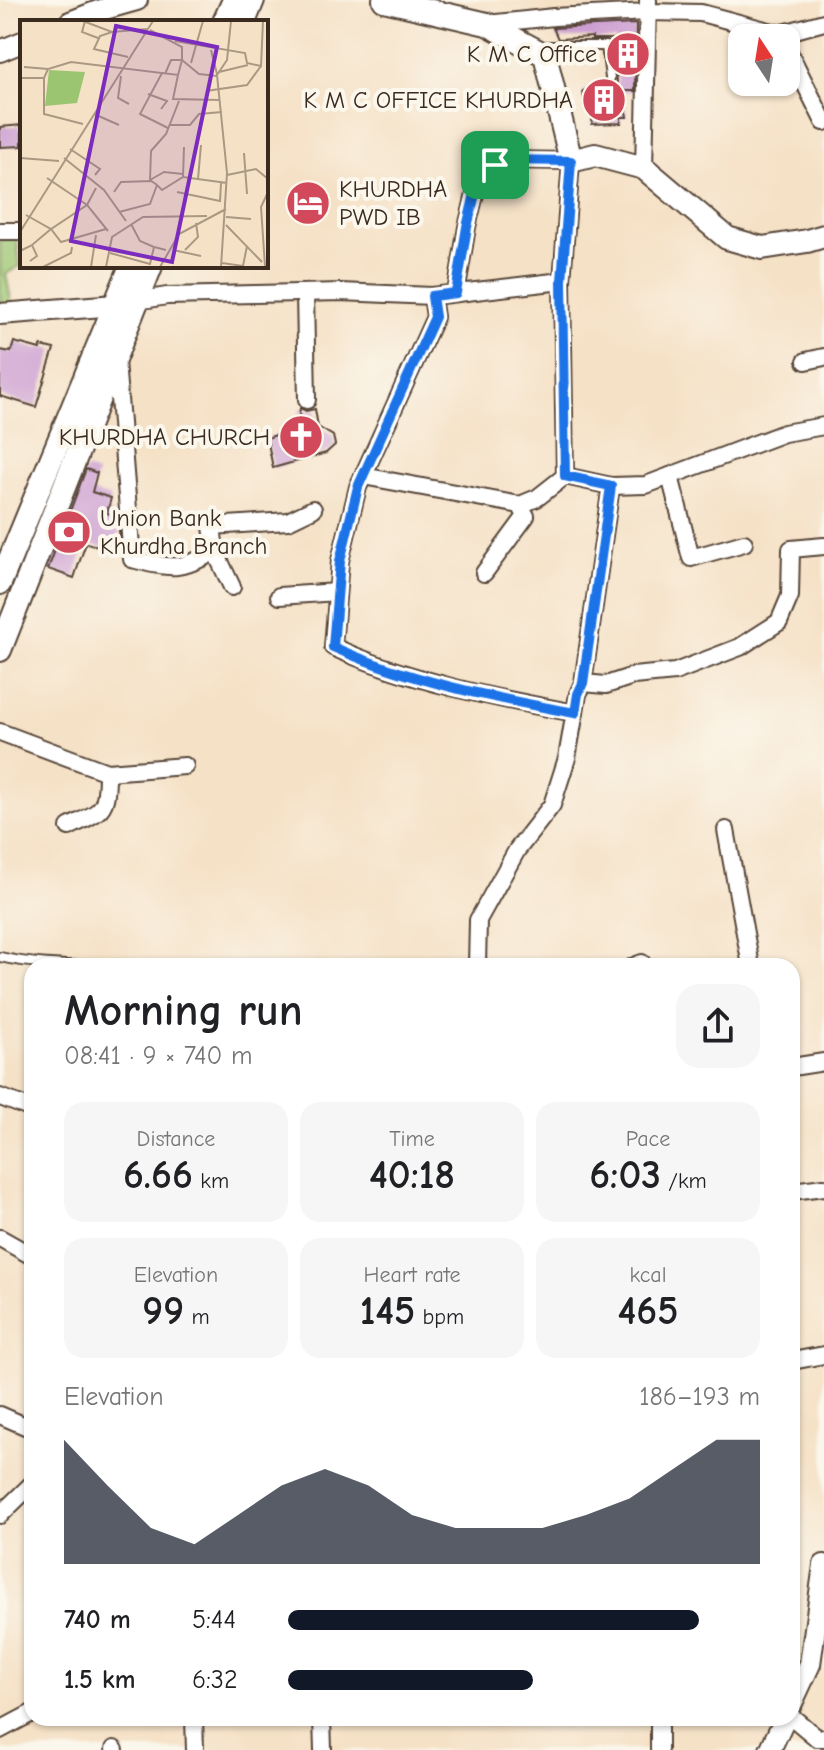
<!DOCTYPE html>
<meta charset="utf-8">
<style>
body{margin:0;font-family:"Comic Neue",sans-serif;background:#f6f6f6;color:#202124;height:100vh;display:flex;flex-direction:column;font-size:30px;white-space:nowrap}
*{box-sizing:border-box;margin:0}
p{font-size:26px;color:#757577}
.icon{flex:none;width:44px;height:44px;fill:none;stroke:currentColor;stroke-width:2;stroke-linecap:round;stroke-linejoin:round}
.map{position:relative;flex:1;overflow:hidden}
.side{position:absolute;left:24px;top:958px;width:776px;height:768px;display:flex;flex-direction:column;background:#fff;border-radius:24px;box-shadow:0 2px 6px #0004}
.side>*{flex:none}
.needle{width:52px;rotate:348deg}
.controls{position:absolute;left:728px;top:24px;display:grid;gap:16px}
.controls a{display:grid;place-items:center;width:72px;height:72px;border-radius:16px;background:#fff;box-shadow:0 2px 6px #0004;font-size:40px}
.pin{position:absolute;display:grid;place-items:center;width:68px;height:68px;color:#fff;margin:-34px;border-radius:16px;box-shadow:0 4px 12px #0006}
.round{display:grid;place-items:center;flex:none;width:84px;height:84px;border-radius:24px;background:#f6f6f6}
.headline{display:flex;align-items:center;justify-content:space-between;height:136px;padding:0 40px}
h1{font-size:44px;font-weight:700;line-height:60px}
.figures{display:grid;grid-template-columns:repeat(3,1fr);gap:12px;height:136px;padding:8px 40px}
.figures div{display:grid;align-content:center;border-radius:20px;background:#f6f6f6;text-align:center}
.figures b{font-size:40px;font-weight:700}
.figures small{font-size:22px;font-weight:400}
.figures p{font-size:22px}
.chart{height:224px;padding:16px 40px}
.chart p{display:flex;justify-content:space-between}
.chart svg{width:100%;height:144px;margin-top:8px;fill:#111827;opacity:.7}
ul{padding:0 40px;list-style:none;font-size:26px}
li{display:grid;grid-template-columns:128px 96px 1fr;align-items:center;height:60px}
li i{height:20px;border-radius:10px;background:#111827}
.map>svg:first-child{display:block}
.green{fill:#9cc571;stroke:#6c7848;stroke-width:2}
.building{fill:#cc9ed2}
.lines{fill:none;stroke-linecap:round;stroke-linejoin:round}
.service-casing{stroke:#574537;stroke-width:12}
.minor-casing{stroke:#574537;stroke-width:20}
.tertiary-casing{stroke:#574537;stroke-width:24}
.secondary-casing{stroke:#574537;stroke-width:26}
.service{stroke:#fff;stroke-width:8}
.minor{stroke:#fff;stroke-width:16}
.tertiary{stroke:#fff;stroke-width:20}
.secondary{stroke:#fff;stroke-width:22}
.route-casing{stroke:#fff;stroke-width:16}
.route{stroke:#1a73e8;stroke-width:10}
.labels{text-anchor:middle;stroke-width:8;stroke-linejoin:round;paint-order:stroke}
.poi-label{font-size:24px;fill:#3b2a1e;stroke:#fbf7ec;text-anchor:end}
.inset-road{fill:none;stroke:#ab9883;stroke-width:2}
.view{fill:#7b2cbf;fill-opacity:0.15;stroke:#7b2cbf;stroke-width:4}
.inset-edge{fill:none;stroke:#3b2a1e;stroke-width:4}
</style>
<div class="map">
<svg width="824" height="1750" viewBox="0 0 824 1750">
<rect width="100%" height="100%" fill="#fbf7ec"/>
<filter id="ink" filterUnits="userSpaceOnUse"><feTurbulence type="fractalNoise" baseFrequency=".0125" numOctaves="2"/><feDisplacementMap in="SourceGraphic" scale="16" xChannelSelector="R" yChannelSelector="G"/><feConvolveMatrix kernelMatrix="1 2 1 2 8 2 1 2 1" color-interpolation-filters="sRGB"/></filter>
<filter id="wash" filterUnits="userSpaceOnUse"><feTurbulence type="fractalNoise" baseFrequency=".006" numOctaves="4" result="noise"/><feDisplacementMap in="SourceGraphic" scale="32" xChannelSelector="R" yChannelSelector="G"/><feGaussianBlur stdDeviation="1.8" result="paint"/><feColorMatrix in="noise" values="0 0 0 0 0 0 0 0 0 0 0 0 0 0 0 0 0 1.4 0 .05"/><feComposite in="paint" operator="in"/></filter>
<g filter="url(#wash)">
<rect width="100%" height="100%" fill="#f5e1c6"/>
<polygon class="green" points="17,239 20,266 6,274 12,305 0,306 0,240"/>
<g id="blocks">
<g class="building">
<polygon points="636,24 635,91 623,91 627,117 621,117 621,123 592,124 593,105 585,107 583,91 606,84 610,85 617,83 615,39 592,39 592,37 558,39 553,28"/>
<polygon points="22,125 22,146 0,147 0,127"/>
<polygon points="14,342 40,349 41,346 54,349 36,407 0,396 0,350 11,352"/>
<polygon points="300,408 306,411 315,409 318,427 333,436 335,445 326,453 273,468 267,438 285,432 284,424 298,424"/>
<polygon points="86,469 97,473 92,492 111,498 107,513 118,516 120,545 117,543 116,551 86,543 74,578 48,569"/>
</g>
</g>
</g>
<g filter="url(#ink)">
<use href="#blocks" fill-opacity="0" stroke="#574537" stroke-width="2"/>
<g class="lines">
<g class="service-casing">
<g id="service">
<polyline points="543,46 606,46 610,78"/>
<path d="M0,957c30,7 63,8 94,9"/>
</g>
</g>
<g class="minor-casing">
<g id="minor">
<polyline points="487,24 554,17 647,12 701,13 780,34 824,22"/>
<polyline points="786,46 824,122"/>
<polyline points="644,168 648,0"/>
<polyline points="0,231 22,231"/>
<polyline points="562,281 565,476 611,486 646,485 784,433 824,426"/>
<polyline points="305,293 307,400"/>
<polyline points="432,296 562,281 571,161 504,160 495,165 483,176 476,190 467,227 456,293"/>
<path d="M131,302l36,-6 174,-4 91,4 3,21 -77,170 -18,74 -7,86c76,34 160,51 242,66"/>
<path d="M116,361l16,198c37,9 48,13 83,-8l17,36"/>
<polyline points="806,361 824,357"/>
<polyline points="363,476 520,505 526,516 484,573"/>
<polyline points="670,476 691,558 744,543"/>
<polyline points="520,505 537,498 565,476"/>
<polyline points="215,551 212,526 288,521 313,509"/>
<polyline points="279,596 337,592"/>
<polyline points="583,683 606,685 633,676 675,672 740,647 779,622 790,596 791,549 824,546"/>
<polyline points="0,732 107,772 185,766"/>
<path d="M69,827c34,-17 38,-15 38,-55"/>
<polyline points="726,830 751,966"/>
<polyline points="477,966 478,920 517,850 552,805 567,758 578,694 583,683 611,486"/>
<polyline points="634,966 642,963 643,966"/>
<polyline points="792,1067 824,1062"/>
<polyline points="0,1097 32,1109"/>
<polyline points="792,1191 824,1187"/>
<polyline points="0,1238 32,1256"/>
<polyline points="792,1361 824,1355"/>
<polyline points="0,1415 32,1429"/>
<polyline points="0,1515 32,1484"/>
<polyline points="792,1717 817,1738 824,1738"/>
<polyline points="194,1718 195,1750"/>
<polyline points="322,1718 323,1750"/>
<polyline points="659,1718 659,1750"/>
<polyline points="0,1730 32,1713"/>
<polyline points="114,1749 115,1750"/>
</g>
</g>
<g class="tertiary-casing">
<g id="tertiary">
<polyline points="70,22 98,11 137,0"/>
<polyline points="0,51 22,42"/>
<polyline points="0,314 116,305"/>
<polyline points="792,1703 810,1664 824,1565"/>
<polyline points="770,1750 785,1718"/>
</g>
</g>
<g class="secondary-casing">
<g id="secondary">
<polyline points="384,0 487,24 545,55 571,161 595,155 644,168 727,238 762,248 807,241 824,236"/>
<polyline points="224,22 234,0"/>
<polyline points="244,22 253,0"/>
<polyline points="0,583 131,266"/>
<polyline points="0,650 151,266"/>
</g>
</g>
<use href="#service" class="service"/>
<use href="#minor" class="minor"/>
<use href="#tertiary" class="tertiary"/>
<use href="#secondary" class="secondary"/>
</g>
</g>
<g class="lines" filter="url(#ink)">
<g class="route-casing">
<path id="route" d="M504,160l67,1 -9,120 3,195 46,10 -28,197 -5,11 -3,19c-82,-15 -166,-32 -242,-66l7,-86 18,-74 77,-170 -3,-21 24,-3 11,-66 9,-37 7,-14 12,-11z"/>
</g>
<use href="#route" class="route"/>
</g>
<defs>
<g id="building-disc" transform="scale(2.3)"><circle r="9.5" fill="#d1495b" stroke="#fbf7ec"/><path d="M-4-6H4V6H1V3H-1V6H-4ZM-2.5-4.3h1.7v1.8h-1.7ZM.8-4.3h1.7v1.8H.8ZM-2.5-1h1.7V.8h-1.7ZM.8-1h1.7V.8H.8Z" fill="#fff"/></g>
<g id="hotel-disc" transform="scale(2.3)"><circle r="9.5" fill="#d1495b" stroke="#fbf7ec"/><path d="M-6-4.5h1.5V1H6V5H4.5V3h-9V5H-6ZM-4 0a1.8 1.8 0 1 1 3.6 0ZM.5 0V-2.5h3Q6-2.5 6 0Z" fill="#fff"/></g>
<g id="church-disc" transform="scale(2.3)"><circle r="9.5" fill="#d1495b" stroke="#fbf7ec"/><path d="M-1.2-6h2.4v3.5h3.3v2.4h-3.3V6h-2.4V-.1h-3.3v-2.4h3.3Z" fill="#fff"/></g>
<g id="bank-disc" transform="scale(2.3)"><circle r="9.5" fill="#d1495b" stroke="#fbf7ec"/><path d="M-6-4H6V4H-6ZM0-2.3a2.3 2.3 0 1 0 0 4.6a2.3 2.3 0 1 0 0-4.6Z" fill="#fff"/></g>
</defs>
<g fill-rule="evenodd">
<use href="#building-disc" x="628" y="54"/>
<use href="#building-disc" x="604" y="100"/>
<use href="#hotel-disc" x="308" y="203"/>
<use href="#church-disc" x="301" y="437"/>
<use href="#bank-disc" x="69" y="532"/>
</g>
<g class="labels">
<g class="poi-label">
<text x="597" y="62">K M C Office</text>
<text x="573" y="108">K M C OFFICE KHURDHA</text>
<text x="339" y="197" text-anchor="start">KHURDHA<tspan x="339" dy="28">PWD IB</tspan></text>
<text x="270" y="445">KHURDHA CHURCH</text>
<text x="100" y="526" text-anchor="start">Union Bank<tspan x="100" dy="28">Khurdha Branch</tspan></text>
</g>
</g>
<g transform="translate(20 20)">
<rect width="248" height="248" fill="#f5e1c6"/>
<path d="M29,50l36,2 -8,31 -32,3z" fill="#9cc571"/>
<path class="inset-road" d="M63,1l29,11 35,-3M65,1l-3,11 16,6M130,10l32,17v13l17,14 18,2M92,12l-12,4 -6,13 34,8M155,21l70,12 2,10 14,3 2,-45M191,30l6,24M171,43l12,-42M4,47l24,2M199,52l29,-7M142,53l16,2 4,-15h-11l-6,14M158,55l-5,24 47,1M101,56l-3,22 11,6M0,58h24l4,-9 23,-7 91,11 -22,41 28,14M24,58v36l39,10M186,71l41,-6 14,-19M128,74l19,7 -6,8M74,94l25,11M150,105h20l9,-11 23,-2M50,129l30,20 -5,6M224,133l3,41M0,138l39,3M44,138l40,32 22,31M207,155l29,-6 12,10M163,157l1,-30M178,159l3,-34M130,160l14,-8 19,2M137,165l-7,-5 1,-29 15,-17 13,-33M76,168l-9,17 21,26M94,172l7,-10 31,-1M157,172l43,9 1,-18M99,192l31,-8 7,-19 5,5 21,-13 44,6M6,195l25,14 36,-24 -40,-27M206,197l25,2M111,204l9,17 14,6M206,205l36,37M0,212l133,-211M12,225l19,-16 10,13 45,-13M153,230l28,6M165,230l13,-13 -2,-14M0,231l12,-6 5,11 -7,5M90,233l40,11 4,-17 12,3M202,243l21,3 4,-20M245,246l-4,-59 7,-15M23,247l28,-14 1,-6M71,247l5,-32M86,247l6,-30 31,-20 64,-1M140,247l19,-33 47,-25M201,247l6,-94 -10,-98 10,-15 4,-39"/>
<path class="view" d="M96,6l101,21 -45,215 -101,-21z"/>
<rect width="248" height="248" class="inset-edge"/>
</g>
</svg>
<div class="controls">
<a><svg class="needle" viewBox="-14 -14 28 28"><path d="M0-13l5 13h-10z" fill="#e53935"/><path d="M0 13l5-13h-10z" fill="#757577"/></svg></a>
</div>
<div class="pin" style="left:495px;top:165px;background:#1e9e55"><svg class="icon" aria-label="arrive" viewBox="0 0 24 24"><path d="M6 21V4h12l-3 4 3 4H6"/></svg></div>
<section class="side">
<div class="headline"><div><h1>Morning run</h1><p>08:41 · 9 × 740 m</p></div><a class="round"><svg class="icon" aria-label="share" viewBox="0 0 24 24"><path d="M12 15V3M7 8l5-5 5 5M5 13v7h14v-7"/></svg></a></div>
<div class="figures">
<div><p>Distance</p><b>6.66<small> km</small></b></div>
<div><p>Time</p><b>40:18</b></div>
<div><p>Pace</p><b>6:03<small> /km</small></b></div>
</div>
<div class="figures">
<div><p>Elevation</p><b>99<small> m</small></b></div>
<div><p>Heart rate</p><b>145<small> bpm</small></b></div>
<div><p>kcal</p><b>465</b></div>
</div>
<div class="chart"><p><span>Elevation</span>186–193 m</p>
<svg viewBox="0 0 160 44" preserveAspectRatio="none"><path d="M0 44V6L10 20L20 33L30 38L40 29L50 20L60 15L70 20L80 29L90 33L100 33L110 33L120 29L130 24L140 15L150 6L160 6V44z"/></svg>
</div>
<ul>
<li><b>740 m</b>5:44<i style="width:87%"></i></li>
<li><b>1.5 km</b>6:32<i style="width:52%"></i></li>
</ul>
</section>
</div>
